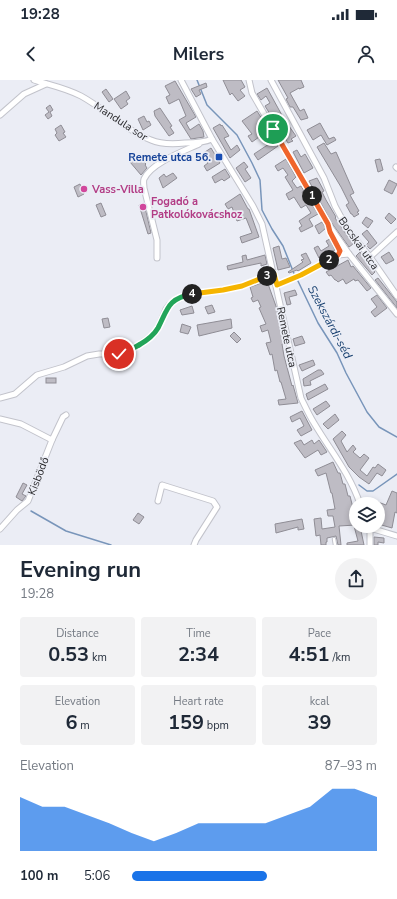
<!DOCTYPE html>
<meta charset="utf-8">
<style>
body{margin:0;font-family:"Nunito Sans",sans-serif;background:#f2f2f3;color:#1f2937;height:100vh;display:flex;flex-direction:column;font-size:15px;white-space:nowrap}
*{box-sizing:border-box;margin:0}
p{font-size:13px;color:#747a83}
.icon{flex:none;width:22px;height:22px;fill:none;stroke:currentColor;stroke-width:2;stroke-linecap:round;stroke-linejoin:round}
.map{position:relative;height:465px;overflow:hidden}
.details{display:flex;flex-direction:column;background:#fff;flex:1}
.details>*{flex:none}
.buttons{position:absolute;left:349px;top:417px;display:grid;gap:8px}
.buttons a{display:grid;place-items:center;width:36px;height:36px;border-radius:50%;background:#fff;box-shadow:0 2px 6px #0003;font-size:20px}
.pin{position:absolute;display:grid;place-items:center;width:34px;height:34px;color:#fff;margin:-17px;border:2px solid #fff;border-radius:50%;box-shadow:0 1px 4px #0007}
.km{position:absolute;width:20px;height:20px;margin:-10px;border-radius:50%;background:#222;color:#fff;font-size:11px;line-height:20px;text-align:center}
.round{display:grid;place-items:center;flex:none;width:42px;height:42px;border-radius:21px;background:#f2f2f3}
.head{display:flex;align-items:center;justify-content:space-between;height:68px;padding:0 20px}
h1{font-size:22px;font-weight:700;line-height:30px}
.metrics{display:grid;grid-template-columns:repeat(3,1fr);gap:6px;height:68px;padding:4px 20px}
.metrics div{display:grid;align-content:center;border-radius:4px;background:#f2f2f3;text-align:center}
.metrics b{font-size:20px;font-weight:700}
.metrics small{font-size:11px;font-weight:400}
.metrics p{font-size:11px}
.chart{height:112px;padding:8px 20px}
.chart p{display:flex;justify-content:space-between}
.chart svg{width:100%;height:72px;margin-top:4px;fill:#1a73e8;opacity:.7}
ul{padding:0 20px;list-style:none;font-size:13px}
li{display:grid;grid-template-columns:64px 48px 1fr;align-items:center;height:30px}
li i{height:10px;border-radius:5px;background:#1a73e8}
.status{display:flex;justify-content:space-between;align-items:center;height:28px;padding:0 20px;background:#fff;direction:ltr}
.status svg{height:11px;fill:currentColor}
header{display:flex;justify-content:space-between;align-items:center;height:52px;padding:0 20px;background:#fff;font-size:18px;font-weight:700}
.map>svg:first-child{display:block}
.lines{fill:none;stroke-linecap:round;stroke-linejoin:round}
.stream{stroke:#7895ba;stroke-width:1.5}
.building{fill:#bebcc4;stroke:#8f8d95}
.service-casing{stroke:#c2c3cb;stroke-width:4.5}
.minor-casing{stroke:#c2c3cb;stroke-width:7}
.service{stroke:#fff;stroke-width:2.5}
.minor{stroke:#fff;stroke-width:5}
.split-1-casing{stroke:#fff;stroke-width:8}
.split-2-casing{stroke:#fff;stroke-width:8}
.split-3-casing{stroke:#fff;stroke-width:8}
.split-4-casing{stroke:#fff;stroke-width:8}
.split-5-casing{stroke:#fff;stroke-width:8}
.split-6-casing{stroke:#fff;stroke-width:8}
.split-1{stroke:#f0652b;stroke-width:5}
.split-2{stroke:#f0652b;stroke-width:5}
.split-3{stroke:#f5b400;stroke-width:5}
.split-4{stroke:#f5b400;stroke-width:5}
.split-5{stroke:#22a559;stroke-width:5}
.split-6{stroke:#22a559;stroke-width:5}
.transit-dot{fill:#1a4fb4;stroke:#ebedf5;stroke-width:1.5}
.hotel-dot{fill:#d1479c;stroke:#ebedf5;stroke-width:1.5}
.labels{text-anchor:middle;stroke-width:3.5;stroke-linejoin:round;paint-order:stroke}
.street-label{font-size:11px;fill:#29292c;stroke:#ebedf5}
.transit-label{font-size:11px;font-weight:bold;fill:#164399;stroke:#ebedf5;text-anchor:end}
.hotel-label{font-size:11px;font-weight:bold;fill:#b23c85;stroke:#ebedf5;text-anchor:start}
.water-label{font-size:12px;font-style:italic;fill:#153e6e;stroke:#ebedf5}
</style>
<div class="status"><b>19:28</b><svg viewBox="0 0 49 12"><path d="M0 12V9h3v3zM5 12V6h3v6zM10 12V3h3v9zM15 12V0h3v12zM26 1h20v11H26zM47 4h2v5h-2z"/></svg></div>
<header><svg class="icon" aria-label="back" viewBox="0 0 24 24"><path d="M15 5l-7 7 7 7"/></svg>Milers<svg class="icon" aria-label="person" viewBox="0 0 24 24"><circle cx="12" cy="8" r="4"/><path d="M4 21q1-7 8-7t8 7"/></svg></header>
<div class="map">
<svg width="397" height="465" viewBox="0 0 397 465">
<rect width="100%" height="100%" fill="#ebedf5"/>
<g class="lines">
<g class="stream">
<polyline points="197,0 207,25 237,55 252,83 260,100 262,130 272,149 283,166 295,196"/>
<polyline points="297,199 318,243 337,273 346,293 367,332 379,347 397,357"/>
<polyline points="359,405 367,411 373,411 397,394"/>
<polyline points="31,431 66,451 111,465"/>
</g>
</g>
<g class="building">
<polygon points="223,0 241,0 245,7 240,10 245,16 238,21 232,13 230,15"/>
<polygon points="278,0 301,0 304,7 299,9 299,8 290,13 300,31 304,29 308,38 301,40 293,27 290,27 286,19 288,18"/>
<polygon points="175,1 196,37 186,43 190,50 199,44 203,51 204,57 191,59 179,40 186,36 179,19 169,24 166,17 170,15 165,6"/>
<polygon points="206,3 207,7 199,10 201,14 196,17 191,9"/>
<polygon points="267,8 284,39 296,56 291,59 293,61 288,63 265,26 270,23 266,16 261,20 257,14"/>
<polygon points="106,9 113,19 109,22 102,12"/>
<polygon points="126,11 130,18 126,21 128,24 121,29 114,19"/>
<polygon points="50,25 53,30 50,32 52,36 48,39 45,35 49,32 46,28"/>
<polygon points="160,28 172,46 170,47 174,53 169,56 155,36 154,31"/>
<polygon points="257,31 269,50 252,62 248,56 252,54 242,41"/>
<polygon points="144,36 147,42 149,41 151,45 143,50 138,39"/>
<polygon points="320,43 329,59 334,57 336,60 327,65 321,55 313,60 307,50"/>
<polygon points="220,44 221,46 222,45 229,56 224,58 231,70 237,65 240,70 230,78 213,48"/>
<polygon points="61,45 65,52 63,53 66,57 59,61 55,55 57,53 55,49"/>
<polygon points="275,60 278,66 258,80 254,74"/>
<polygon points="324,63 331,74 336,72 354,113 350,115 359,131 357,132 359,134 354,137 352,134 351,134 346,125 349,123 341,107 317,67"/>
<polygon points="211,68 220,83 207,91 204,86 208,83 202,74"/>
<polygon points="297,70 301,77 305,74 313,88 304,93 293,72"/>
<polygon points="136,76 139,79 140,78 146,84 145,85 147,88 141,95 130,82"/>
<polygon points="286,79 296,97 292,101 297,108 301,106 304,111 302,112 306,119 308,118 318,134 309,139 313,146 301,152 299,148 302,146 299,141 311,133 306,125 301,128 294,117 289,120 286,114 293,110 285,97 288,95 283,88 278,91 275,86"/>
<polygon points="380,79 383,90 378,92 375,80"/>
<polygon points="244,82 248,87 245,89 251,98 245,102 236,88"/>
<polygon points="225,89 230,97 224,101 222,99 215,103 212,97"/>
<polygon points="173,93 177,98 163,108 159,98 164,94 166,97"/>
<polygon points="317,98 324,111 322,112 326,120 336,137 335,138 353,164 349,167 331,142 309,101"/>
<polygon points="389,100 397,104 392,114 384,110"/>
<polygon points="80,104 84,114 78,117 74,107"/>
<polygon points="240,114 248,129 249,129 259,157 242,163 240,157 252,153 246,138 237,141 232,127 228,129 225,124"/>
<polygon points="101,123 106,135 101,137 96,125"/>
<polygon points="144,123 151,153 148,154 139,125"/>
<polygon points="389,133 396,139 391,144 385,138"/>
<polygon points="366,137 373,141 368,148 362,143"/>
<polygon points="322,142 326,148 319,154 315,146"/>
<polygon points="367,150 377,163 370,169 366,165 369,162 362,154"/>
<polygon points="330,159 335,170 319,178 314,168 318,166 321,171 329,166 326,161"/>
<polygon points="279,166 282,179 286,178 290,187 278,190 273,168"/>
<polygon points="360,172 375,192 372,195 356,176"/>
<polygon points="389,172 394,180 386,184 381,177"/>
<polygon points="306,173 311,183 298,191 297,190 289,193 288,192 303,182 301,180 304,179 301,175"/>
<polygon points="246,175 247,180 265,175 267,184 261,186 261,183 228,190 227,186 243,182 242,176"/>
<polygon points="348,180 351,187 353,186 371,208 367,211 358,200 355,201 354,199 346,204 343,199 338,202 336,200 335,200 331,195 329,196 326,192"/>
<polygon points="378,198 397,222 397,228 375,200"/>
<polygon points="267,201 277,229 284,264 282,264 284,276 292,306 293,305 298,323 279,325 278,320 286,319 281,302 280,302 277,290 275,291 272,274 270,275 266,263 271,262 268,250 262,252 260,246 266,244 259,228 261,227 258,220 253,222 251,218 253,217 250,207"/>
<polygon points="295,210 297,215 289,217 291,224 287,225 284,213"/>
<polygon points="377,215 387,228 375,237 371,232 377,227 371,219"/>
<polygon points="212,225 215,232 208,234 205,227"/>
<polygon points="192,226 194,233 182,235 180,230"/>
<polygon points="108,238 110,247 104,248 102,239"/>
<polygon points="231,239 232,248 199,256 197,245"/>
<polygon points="182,244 191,247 188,254 180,252"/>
<polygon points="234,252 241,259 237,263 230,256"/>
<polygon points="302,256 305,263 295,266 293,259"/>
<polygon points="313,280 315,285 302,291 299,285"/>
<polygon points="318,290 321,290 324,294 310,301 311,305 304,306 303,299"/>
<rect x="46" y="298" width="10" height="5"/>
<polygon points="325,304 328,309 308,320 306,314"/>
<polygon points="326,321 330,326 317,335 313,329"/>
<polygon points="302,331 312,350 301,356 297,350 304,346 300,338 292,342 290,337"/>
<polygon points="335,334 339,340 328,349 323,344"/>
<polygon points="342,351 346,355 341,361 347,372 353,365 356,369 353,372 360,378 364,374 369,378 360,390 367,396 373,387 375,388 378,384 386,390 382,396 377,393 369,404 359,397 349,387 333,359"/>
<polygon points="301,360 304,365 312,360 314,364 319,360 327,372 321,375 318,370 305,378 294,363"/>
<polygon points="333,382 338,393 340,393 343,404 345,404 348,416 350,416 353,428 354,427 356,445 339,446 341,465 338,465 336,456 327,458 327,462 326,462 326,465 321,465 320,455 316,456 314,439 321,438 322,449 335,447 333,436 328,436 327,430 335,429 332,413 331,413 326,393 318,396 315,390"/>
<polygon points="23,403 27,405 22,414 26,416 22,421 16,417"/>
<polygon points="392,411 397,413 397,433 395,432 392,448 378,444 378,422 386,425"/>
<polygon points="138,433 144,437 139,444 133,440"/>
<polygon points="302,439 304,449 298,450 298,447 276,453 275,444"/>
<polygon points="354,446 360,446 364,465 347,465 347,463 358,461"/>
<polygon points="374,457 384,458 384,463 378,462 378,465 374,465"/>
</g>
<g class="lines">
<g class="service-casing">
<polyline id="service" points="334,459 335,465"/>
</g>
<g class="minor-casing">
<g id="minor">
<path d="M34,0c16,5 32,8 47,16 24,13 44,34 70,44 9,4 24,4 34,3 9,0 18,0 27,-4"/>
<path d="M181,0l31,59 41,67 9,18 39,174c4,8 8,17 13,25 16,27 36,51 46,81"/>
<polyline points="249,0 252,13 328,144 349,174 397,234"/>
<polyline points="271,0 324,98 335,126 348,150 370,177 397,216"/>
<polyline points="0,35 24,14 46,4"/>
<polyline points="396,87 397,88"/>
<polyline points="330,151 340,171 338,175"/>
<polyline points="370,177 397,152"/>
<path d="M157,178v-18l-13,-52c0,-3 -1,-6 0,-9 7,-16 40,-28 55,-35"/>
<polyline points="277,205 301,195 338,175 349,174"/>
<polyline points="0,318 15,314 37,295 64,287 87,276 99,274 119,274 128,271 140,264 154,254 158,248 166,229 169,225 173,222 186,215 223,210 242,206 274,194"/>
<polyline points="0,339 21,344 52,360"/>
<polyline points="158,421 162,405 213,421 217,427 196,460 194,465"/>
<polyline points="370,448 397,456"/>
<polyline points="370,448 370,465"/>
<polyline points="0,449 17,430 28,421 52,360 63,337 66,335"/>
</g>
</g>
<use href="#service" class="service"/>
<use href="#minor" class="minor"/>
</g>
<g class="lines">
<g class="split-1-casing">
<polyline id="split-1" points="273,49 312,116"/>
</g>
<g class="split-2-casing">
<polyline id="split-2" points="312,116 328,144 330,152 340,171 338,175 329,180"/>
</g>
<g class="split-3-casing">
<polyline id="split-3" points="267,196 274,194 277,205 301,195 329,180"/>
</g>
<g class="split-4-casing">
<polyline id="split-4" points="192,214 223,210 242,206 267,196"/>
</g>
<g class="split-5-casing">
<path id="split-5" d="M139,265c7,-4 15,-10 19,-17 10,-19 9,-29 34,-34"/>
</g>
<g class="split-6-casing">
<polyline id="split-6" points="119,274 128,271 139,265"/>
</g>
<use href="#split-1" class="split-1"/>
<use href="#split-2" class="split-2"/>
<use href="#split-3" class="split-3"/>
<use href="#split-4" class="split-4"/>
<use href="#split-5" class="split-5"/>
<use href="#split-6" class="split-6"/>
</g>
<rect class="transit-dot" x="215" y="73" width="8" height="8" rx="2"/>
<g class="hotel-dot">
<circle cx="84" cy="109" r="4"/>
<circle cx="143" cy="127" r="4"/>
</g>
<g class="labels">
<g class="street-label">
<text transform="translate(121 41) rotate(33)" y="4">Mandula sor</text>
<text transform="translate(359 163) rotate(55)" y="4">Bocskai utca</text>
<text transform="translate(287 257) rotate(78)" y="4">Remete utca</text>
<text transform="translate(38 396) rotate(-69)" y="4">Kisbödő</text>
</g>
<g class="transit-label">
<text x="211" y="81">Remete utca 56.</text>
</g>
<g class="hotel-label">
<text x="92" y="113">Vass-Villa</text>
<text x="151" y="125">Fogadó a<tspan x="151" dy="13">Patkolókovácshoz</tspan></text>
</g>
<g class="water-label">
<text transform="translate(330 242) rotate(62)" y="4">Szekszárdi-séd</text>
</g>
</g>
</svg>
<div class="buttons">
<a><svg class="icon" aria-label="layers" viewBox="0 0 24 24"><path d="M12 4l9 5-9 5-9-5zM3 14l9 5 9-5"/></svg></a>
</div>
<div class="pin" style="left:273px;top:49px;background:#1e9e55"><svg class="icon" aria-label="arrive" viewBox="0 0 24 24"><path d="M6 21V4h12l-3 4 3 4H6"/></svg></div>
<div class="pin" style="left:119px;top:274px;background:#d93025"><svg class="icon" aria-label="check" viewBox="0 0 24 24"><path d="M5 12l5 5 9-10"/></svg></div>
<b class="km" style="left:312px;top:116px">1</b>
<b class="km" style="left:329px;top:180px">2</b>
<b class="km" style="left:267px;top:196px">3</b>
<b class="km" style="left:192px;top:214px">4</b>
</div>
<section class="details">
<div class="head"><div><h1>Evening run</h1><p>19:28</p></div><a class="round"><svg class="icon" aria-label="share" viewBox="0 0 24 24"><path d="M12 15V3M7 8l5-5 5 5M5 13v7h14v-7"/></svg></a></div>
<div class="metrics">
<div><p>Distance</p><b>0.53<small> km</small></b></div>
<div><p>Time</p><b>2:34</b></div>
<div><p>Pace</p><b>4:51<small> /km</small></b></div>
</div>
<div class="metrics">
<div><p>Elevation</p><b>6<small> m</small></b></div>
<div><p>Heart rate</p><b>159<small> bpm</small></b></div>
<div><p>kcal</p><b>39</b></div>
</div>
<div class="chart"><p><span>Elevation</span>87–93 m</p>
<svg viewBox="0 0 160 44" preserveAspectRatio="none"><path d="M0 44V11L10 17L20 17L30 22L40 27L50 33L60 38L70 33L80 27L90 27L100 27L110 27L120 22L130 17L140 6L150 6L160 11V44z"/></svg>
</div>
<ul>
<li><b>100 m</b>5:06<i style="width:55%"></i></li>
</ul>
</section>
